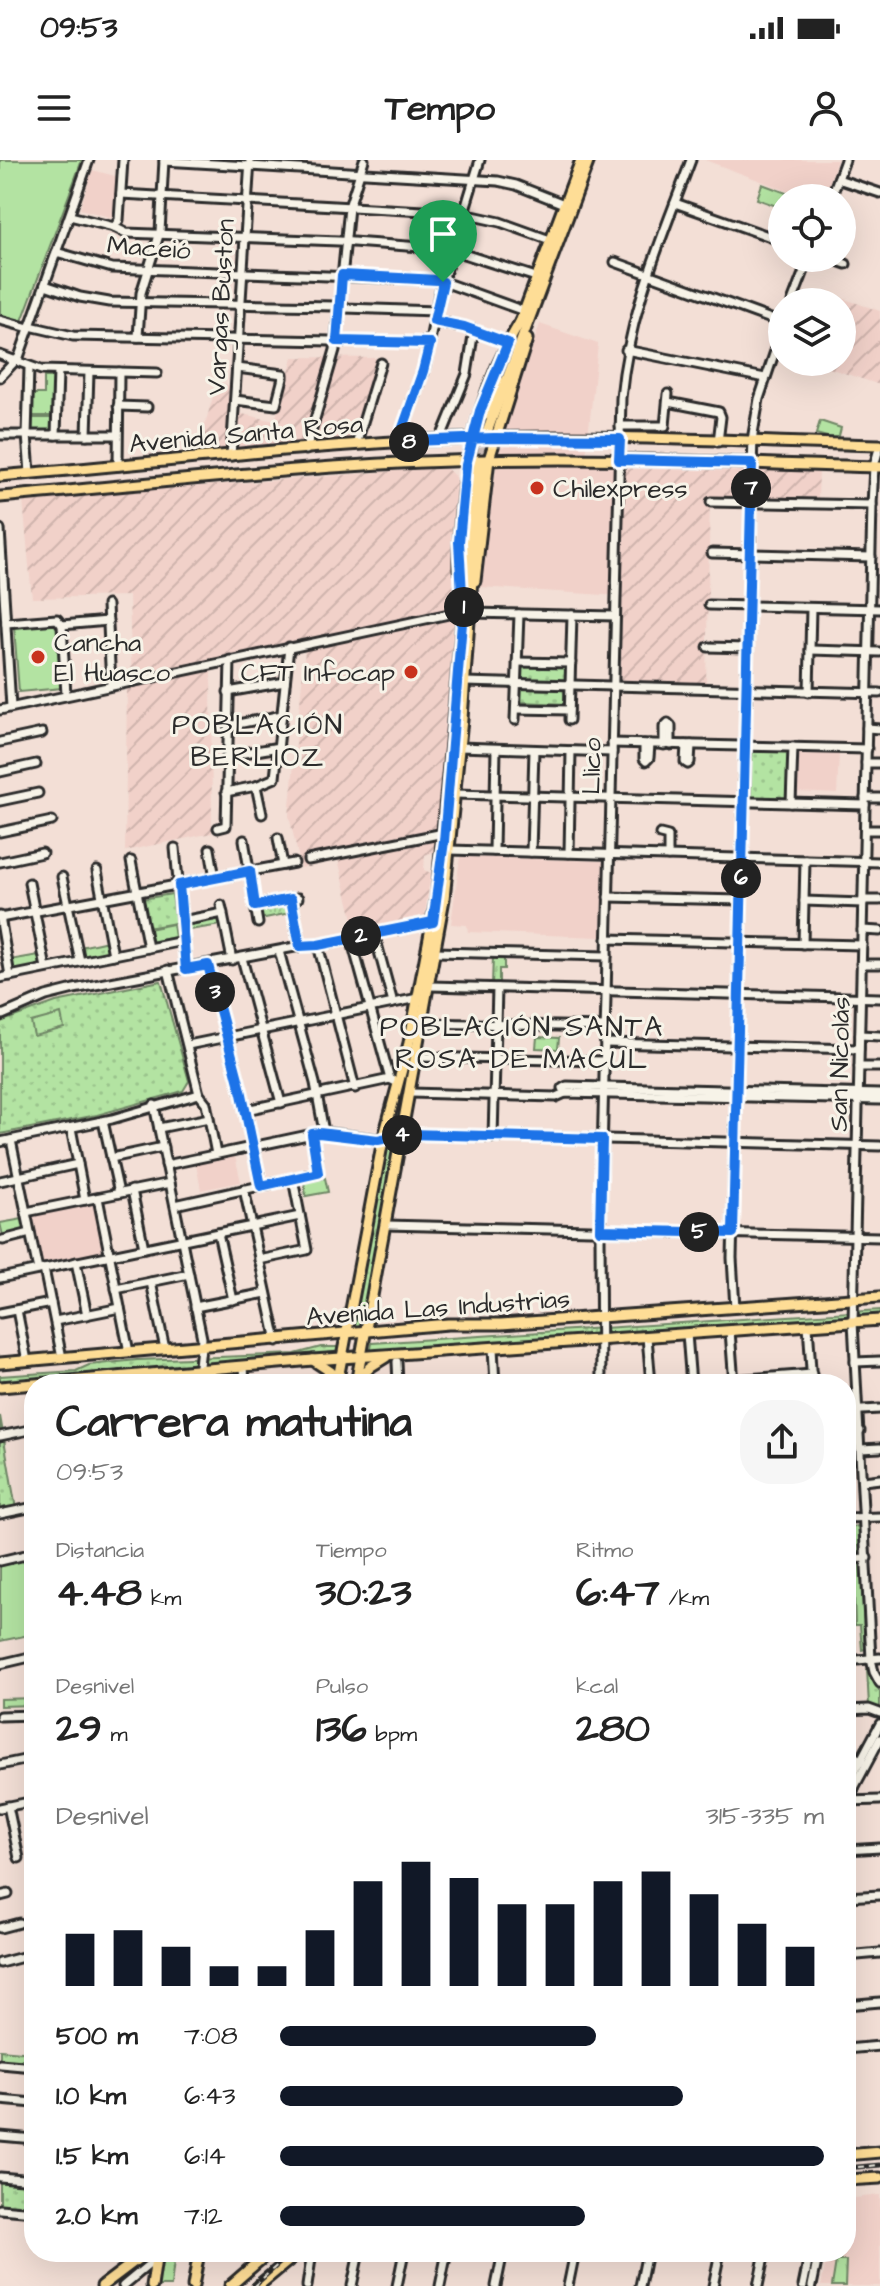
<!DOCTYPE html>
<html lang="es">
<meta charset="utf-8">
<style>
body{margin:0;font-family:"Architects Daughter",sans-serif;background:#f6f6f6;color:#222;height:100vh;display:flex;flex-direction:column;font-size:30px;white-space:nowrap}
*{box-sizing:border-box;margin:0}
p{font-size:26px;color:#767676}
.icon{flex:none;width:44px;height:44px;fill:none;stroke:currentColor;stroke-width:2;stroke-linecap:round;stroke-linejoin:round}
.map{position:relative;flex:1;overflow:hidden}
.sheet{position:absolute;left:24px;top:1214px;width:832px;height:888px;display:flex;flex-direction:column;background:#fff;border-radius:32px;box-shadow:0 8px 32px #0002}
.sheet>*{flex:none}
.fabs{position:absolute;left:768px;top:24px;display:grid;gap:16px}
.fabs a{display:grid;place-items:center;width:88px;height:88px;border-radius:50%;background:#fff;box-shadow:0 8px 32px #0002;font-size:40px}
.pin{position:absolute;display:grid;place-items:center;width:68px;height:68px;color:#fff;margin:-82px -34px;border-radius:50% 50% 50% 0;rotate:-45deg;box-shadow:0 0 8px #0007}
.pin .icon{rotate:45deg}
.km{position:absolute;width:40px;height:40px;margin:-20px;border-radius:50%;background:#222;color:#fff;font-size:22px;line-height:40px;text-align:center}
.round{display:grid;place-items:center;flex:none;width:84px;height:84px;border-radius:32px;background:#f6f6f6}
.head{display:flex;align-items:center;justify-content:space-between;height:136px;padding:0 32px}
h1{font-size:44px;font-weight:700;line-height:60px}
.stats{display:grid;grid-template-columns:repeat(3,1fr);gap:12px;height:136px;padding:8px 32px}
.stats div{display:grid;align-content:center}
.stats b{font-size:40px;font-weight:700}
.stats small{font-size:22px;font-weight:400}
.stats p{font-size:22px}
.chart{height:224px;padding:16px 32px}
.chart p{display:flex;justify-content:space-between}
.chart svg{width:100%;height:144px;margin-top:8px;stroke:#111827;stroke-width:6}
ul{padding:0 32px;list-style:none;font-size:26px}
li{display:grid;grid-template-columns:128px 96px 1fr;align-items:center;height:60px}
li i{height:20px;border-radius:10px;background:#111827}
.status{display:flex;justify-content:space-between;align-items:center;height:56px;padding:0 40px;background:#fff;direction:ltr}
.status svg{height:22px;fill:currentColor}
header{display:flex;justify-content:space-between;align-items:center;height:104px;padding:0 32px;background:#fff;font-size:36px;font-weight:700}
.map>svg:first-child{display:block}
.built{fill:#f1d1c9}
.industrial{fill:url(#industrial-furrows)}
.grass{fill:url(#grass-tufts);stroke:#6f8766;stroke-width:2}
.park{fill:url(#park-dots);stroke:#6f8766;stroke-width:2}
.garden{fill:#b3e3a2;stroke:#6f8766;stroke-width:2}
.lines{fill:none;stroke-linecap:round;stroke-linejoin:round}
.major-tunnel{stroke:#cbbbb4;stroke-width:9;stroke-dasharray:9 4.5;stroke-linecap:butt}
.minor-casing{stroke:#2b2b2b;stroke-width:13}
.major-casing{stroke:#2b2b2b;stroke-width:15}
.minor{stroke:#f7f3e8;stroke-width:7}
.major{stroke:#fedd96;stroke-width:9}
.rail-casing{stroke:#2b2b2b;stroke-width:5}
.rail{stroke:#f7f3e8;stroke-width:2;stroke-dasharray:6;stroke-linecap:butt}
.route-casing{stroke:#fff;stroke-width:16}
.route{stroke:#1a73e8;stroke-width:10}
.poi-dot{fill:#c8321e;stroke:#f7f3e8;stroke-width:3}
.labels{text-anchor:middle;stroke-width:6;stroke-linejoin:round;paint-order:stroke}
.street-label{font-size:26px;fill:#2b2b2b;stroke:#f7f3e8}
.poi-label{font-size:26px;fill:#2b2b2b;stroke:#f7f3e8;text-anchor:start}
.neighbourhood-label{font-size:28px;letter-spacing:2px;fill:#2b2b2b;stroke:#f7f3e8}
</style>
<div class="status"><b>09:53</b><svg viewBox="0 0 49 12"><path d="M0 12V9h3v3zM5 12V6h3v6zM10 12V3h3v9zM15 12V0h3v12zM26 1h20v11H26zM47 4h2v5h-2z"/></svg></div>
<header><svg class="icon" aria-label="menu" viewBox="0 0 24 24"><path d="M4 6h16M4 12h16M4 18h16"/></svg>Tempo<svg class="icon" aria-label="person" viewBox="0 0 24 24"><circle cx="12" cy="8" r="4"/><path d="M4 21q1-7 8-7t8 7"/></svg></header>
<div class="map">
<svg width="880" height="2126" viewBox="0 0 880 2126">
<defs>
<pattern id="industrial-furrows" width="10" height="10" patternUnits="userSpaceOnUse" patternTransform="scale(2)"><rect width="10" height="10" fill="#f1d1c9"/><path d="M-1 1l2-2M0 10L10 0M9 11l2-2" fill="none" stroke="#cfb4ad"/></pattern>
<pattern id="grass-tufts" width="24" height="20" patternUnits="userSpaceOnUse" patternTransform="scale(2)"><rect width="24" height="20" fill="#b3e3a2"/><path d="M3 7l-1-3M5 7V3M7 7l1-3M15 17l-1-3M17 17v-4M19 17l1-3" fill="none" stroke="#9ac38c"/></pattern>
<pattern id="park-dots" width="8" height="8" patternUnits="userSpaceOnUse" patternTransform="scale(2)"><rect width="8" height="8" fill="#b3e3a2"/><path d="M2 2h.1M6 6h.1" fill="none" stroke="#9ac38c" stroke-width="1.8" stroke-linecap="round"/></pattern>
</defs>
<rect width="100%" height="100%" fill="#f3dfd6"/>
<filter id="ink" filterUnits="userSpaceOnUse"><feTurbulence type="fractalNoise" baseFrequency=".0125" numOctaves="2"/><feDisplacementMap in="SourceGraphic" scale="16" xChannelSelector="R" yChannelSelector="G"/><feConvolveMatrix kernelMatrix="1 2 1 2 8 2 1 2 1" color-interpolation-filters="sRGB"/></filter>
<g filter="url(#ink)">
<g class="built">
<polygon points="705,0 837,0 824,38 806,38"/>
<polygon points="92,10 119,17 113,58 80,49"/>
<polygon points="540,164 598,184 585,305 621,308 620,436 480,427 500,277"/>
<polygon points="799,591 839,593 837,634 798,632"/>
<polygon points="460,697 601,701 603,703 601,777 468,772 467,765 451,764"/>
<polygon points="235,996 241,1022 201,1030 196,1004"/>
<polygon points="96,1042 106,1093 38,1106 28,1056"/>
<polygon points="880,2035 880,2126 821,2126 828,2092 846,2092 846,2039"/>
</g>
<g class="industrial">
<polygon points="839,137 880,151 880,225 814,203 842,202 842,142 837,142"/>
<polygon points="293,197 378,198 349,282 196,295 217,223 229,225 228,251 275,261"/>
<polygon points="445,307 459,320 454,389 456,440 440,663 433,692 425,695 424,710 431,713 425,755 356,771 338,699 301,708 289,656 305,490 211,509 212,673 125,691 127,526 132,525 129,436 32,438 23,340"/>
<polygon points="621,308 819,311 818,338 710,337 706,523 620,520"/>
</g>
<g class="grass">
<polygon points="44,217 53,217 53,256 30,256 30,234 44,234"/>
<polygon points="288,741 290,753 260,759 257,747"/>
<polygon points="220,756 221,765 189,770 187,761"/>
<polygon points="39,795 42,807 12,813 10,800"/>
<polygon points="493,796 504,797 504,809 499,809 499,825 492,825"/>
<polygon points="416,869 400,973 389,974"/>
<polygon points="396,983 361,1170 352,1170 385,984"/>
<polygon points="880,1150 880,1158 370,1194 372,1183"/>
<polygon points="859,1366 865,1489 862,1490 860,1465 855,1465 852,1367"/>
<polygon points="34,1538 34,1545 0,1546 0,1539"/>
<polygon points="175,2093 171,2126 156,2126 158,2107"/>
<polygon points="836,2101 846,2101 845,2126 832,2126"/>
</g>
<g class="park">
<polygon points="521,499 570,500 568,544 520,542"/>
<polygon points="751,592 788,592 787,638 751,637"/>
<polygon points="172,734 176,763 147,768 142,739"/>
<polygon points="108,781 111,793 82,798 80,787"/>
<polygon points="161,821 189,921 183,931 97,955 0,974 0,862 56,842"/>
<polygon points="321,1187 339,1187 337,1197 0,1224 0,1216 76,1211 89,1205 137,1200 295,1194"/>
<polygon points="0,1256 16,1349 0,1352"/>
<polygon points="867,1509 880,1532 880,1550 869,1546"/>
<polygon points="0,1890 32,1893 31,1905 0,1902"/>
<polygon points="0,2021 34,2025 34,2049 0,2046"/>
</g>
<g class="garden">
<polygon points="0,0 82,0 22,161 0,156"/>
<polygon points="762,24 792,35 791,38 782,38 782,48 757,39"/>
<rect x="30" y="258" width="22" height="12"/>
<polygon points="820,261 841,268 838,280 816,274"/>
<polygon points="57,463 62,528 19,532 14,466"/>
<polygon points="173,764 175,777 151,782 148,769"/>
<polygon points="61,854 64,868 34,876 31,862"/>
<polygon points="537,877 559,878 558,889 536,888"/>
<polygon points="325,1018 328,1032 306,1036 304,1022"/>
<polygon points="23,1059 25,1072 3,1076 0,1063"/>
<polygon points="34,1398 34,1474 0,1481 0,1405"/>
</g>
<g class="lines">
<g class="major-tunnel">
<polyline points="473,306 480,272"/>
<polyline points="480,306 487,272"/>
</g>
<g class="minor-casing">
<g id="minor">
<polyline points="164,1 498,21 516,25 564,44"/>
<polyline points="838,19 880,33"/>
<polyline points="121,34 459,53 500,62 550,80"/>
<polyline points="831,38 845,0"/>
<polyline points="675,43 782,81"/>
<polyline points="70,56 114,67 126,73 339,81 448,89 536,117"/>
<polyline points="114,67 119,60 123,0"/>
<polyline points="56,92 112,108 438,120 524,151"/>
<polyline points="829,98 846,104"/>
<polyline points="615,102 782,163"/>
<polyline points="45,125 80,137 109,142 336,146 345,148 436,151"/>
<polyline points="792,142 809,98"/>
<polyline points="0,160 29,168"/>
<polyline points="434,161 464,167 508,183"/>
<polyline points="30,166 73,176 430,183"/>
<polyline points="138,177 141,133 160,72 164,0"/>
<polyline points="626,190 765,218"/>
<polyline points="0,195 41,210 157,213"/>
<polyline points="29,208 27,275 30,313"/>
<polyline points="0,217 19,197 89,0"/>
<polyline points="235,240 276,245 283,218 283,214 237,208"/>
<polyline points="668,242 719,252 721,257 718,282"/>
<polyline points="118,246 147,247"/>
<polyline points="620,266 665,266 668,234"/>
<polyline points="0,275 117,275"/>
<polyline points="56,275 58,211"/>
<polyline points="87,275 89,212"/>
<polyline points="440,280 467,214 474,170"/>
<polyline points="398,282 425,206 439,134 480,0"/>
<polyline points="356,285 381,203"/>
<polyline points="880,285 874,306 872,345 853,1162 871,1499 874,1512 880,1523"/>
<polyline points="306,290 335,190 349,47 364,0"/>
<polyline points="231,296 250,0"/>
<polyline points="118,306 119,212"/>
<polyline points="711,342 872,345"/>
<polyline points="0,369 11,547"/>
<polyline points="712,393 871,397"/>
<polyline points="107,445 111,525"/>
<polyline points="709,445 880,449"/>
<polyline points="470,453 615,456"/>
<polyline points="6,463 57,459 62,465 108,461"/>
<polyline points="62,465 66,535"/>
<polyline points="708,487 747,488"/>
<polyline points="810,490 880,492"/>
<polyline points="517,502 571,503"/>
<polyline points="465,522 880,533"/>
<polyline points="228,532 285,522"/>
<polyline points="809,532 811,448"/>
<polyline points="516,549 569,550"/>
<polyline points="0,550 463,451"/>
<polyline points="515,560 519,454"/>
<polyline points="569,560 572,455"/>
<polyline points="228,566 282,555"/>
<polyline points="867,568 880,569"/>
<polyline points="0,582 42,573"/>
<polyline points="612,583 867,589"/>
<polyline points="644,584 644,599 646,601 649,598 650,584"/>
<polyline points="664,585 664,567 668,563 671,566 671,585"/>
<polyline points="686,585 685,602 688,604 690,602 691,585"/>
<polyline points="459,587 612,592"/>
<polyline points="227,596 279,587"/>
<polyline points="866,603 880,603"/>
<polyline points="0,612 36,604"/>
<polyline points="256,626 262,654"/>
<polyline points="226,632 256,626 275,618 289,487"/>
<polyline points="455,634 865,645"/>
<polyline points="865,638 880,638"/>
<polyline points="0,641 38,633"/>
<polyline points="791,643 793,587"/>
<polyline points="218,668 226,666 230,500"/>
<polyline points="865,670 880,670"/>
<polyline points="0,672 52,661"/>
<polyline points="660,674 668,676 668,696"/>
<polyline points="278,678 283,705"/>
<polyline points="244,680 258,763"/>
<polyline points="175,688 186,809"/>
<polyline points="210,689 215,718"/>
<polyline points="450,690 880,702"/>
<polyline points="494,691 496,589"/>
<polyline points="531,692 534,590"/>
<polyline points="569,693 571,591"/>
<polyline points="308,700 444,673"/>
<polyline points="131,701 148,788"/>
<polyline points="0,702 42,693"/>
<polyline points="97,711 113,795"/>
<polyline points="62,717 80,801"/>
<polyline points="29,723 46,808"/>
<polyline points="608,737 741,740"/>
<polyline points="291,739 300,786"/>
<polyline points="863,740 880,740"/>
<polyline points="804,741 863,743"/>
<polyline points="221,745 232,800"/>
<polyline points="255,746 298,738"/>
<polyline points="0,756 10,816"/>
<polyline points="0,758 294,703"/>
<polyline points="182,761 223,753"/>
<polyline points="862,770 880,771"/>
<polyline points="374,773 393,843"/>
<polyline points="351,778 390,919 398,923"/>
<polyline points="607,779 862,785"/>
<polyline points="803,784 805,700"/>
<polyline points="318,785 355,928"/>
<polyline points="279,791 315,923 324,972"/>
<polyline points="436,792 607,796"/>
<polyline points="242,798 281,943"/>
<polyline points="861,804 880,804"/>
<polyline points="208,805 242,934 261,1026"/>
<polyline points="168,810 199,934 206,943 216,994"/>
<polyline points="0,818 183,781"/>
<polyline points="430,826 880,838"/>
<polyline points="0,856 46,836 74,829 300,786 318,785 433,762"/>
<polyline points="424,863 605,867"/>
<polyline points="860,875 880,876"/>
<polyline points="605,883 859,889"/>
<polyline points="188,885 418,838"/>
<polyline points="417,897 604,901"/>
<polyline points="859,907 880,907"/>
<polyline points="411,933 556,937 565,933 880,940"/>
<polyline points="565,933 563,928 567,926 880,934"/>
<polyline points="154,945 202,1178 197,1224"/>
<polyline points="246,950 390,919"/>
<polyline points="103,961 119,1033"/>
<polyline points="71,968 85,1040"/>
<polyline points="159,968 209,958"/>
<polyline points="493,977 497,828"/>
<polyline points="383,979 407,974 880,986"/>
<polyline points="11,980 38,1110"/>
<polyline points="0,982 112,959 199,934"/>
<polyline points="111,998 163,987"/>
<polyline points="166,1005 322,972 386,980"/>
<polyline points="0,1021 78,1004"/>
<polyline points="244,1029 277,1181"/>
<polyline points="132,1030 144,1088"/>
<polyline points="98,1038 129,1192"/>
<polyline points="175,1045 318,1013 312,974"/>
<polyline points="26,1052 170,1023"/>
<polyline points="386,1065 880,1077"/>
<polyline points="218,1073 233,1140"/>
<polyline points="3,1080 30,1073"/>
<polyline points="259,1100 307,1090 293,1019"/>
<polyline points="76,1102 87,1155"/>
<polyline points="44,1109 62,1198"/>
<polyline points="0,1118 300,1056"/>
<polyline points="151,1122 165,1189"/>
<polyline points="116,1129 189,1114"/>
<polyline points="195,1147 266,1133"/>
<polyline points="735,1148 732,1098 753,274 759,239 782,170"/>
<polyline points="17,1150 27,1201"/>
<polyline points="0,1153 51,1143"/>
<polyline points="55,1161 120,1148"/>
<polyline points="808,1165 812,1224"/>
<polyline points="730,1171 734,1224"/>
<polyline points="687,1174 691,1224"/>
<polyline points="647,1177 651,1224"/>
<polyline points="493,1188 495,1224"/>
<polyline points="397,1202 398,1224"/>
<polyline points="855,1202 880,1201"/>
<polyline points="244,1206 245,1224"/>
<polyline points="733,1220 812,1214"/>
<path d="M601,1224l-1,-149 21,-837c8,-87 40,-157 70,-238"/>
<polyline points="615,1224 650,1222"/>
<polyline points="846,1251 880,1249"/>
<polyline points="846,1271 860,1271"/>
<polyline points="0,1276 34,1269"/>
<polyline points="861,1289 880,1288"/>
<polyline points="863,1321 880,1319"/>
<polyline points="0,1354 34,1347"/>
<polyline points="846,1358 880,1357"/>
<polyline points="846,1399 867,1398"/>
<polyline points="0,1401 34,1393"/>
<polyline points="846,1501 880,1498"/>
<polyline points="0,1504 34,1496"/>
<polyline points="846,1550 869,1549 880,1553"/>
<polyline points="0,1556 34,1555"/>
<polyline points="846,1593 862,1600"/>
<polyline points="0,1605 34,1598"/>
<polyline points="846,1628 880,1564"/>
<polyline points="848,1641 880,1640"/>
<polyline points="8,1646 19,1698"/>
<polyline points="0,1648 34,1641"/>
<polyline points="846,1651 855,1626 880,1579"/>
<polyline points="846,1690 880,1688"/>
<polyline points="0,1736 8,1734"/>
<polyline points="846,1737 880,1735"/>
<polyline points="0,1768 19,1763"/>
<polyline points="846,1796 880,1793"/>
<polyline points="0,1803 34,1794"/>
<polyline points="846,1845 880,1842"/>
<polyline points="846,1889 880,1886"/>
<polyline points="0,1904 34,1907"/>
<polyline points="0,1940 34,1943"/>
<polyline points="0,1976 34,1979"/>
<polyline points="0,2017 34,2020"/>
<polyline points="0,2049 34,2052"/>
<polyline points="123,2126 164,2092"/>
<polyline points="307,2126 312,2092"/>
<polyline points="352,2126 359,2092"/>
<polyline points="397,2126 404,2092"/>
<polyline points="440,2126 447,2092"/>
<polyline points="496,2126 503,2092"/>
<polyline points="568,2126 575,2092"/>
<polyline points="640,2126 647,2092"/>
<polyline points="713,2126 720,2092"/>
<polyline points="758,2126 765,2092"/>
<polyline points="803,2126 810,2092"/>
<polyline points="812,2126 819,2092"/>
</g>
</g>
<g class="major-casing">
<g id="major">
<polyline points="519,165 581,0"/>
<polyline points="485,255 499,221"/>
<polyline points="487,272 589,0"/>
<path d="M0,316c159,-13 319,-33 479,-38 133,-4 268,4 401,7"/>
<path d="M0,337c161,-14 323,-34 485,-37 132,-4 263,4 395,7"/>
<path d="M459,410c-1,-87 16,-173 61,-248"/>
<polyline points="475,421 489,299 527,179"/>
<polyline points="313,1200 331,1212 336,1224"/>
<polyline points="0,1203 448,1164 501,1164 880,1137"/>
<polyline points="358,1221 370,1207 386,1197"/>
<polyline points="337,1224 383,980 409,883 437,736 463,451 473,306"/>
<polyline points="356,1224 444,739 462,559 480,306"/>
<polyline points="0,1227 313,1200 880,1160"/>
<polyline points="846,1995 880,1992"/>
<polyline points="846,2020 880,2018"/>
<polyline points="102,2126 147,2092"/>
<polyline points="152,2126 157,2092"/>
<polyline points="193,2126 199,2092"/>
<polyline points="230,2126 269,2092"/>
<polyline points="258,2126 299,2092"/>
</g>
</g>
<use href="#minor" class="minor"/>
<use href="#major" class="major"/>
<g class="rail-casing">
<g id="rail">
<polyline points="846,2008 880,2005"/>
<polyline points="254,2126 292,2092"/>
</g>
</g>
<use href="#rail" class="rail"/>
</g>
</g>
<g class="lines" filter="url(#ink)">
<g class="route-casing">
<path id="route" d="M443,122l-9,39 30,6 44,16 -28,68 -14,54 -7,77 4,69 -19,230 -11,81 -115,23 -18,1 -9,-47 -36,7 -5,-35 -71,14 7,84 22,-4 34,129 19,92 57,-13 -6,-39 7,-1 59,7 29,-6 195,5 -2,91 133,3 19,-770 -133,-3 1,-21 -126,-1c-32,1 -64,2 -96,4l25,-71 7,-28 -93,-2 5,-66 96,5 5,2"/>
</g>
<use href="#route" class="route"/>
</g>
<g class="poi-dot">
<circle cx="537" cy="328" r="8"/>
<circle cx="38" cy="497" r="8"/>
<circle cx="411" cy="512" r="8"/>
</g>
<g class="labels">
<g class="street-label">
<text transform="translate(149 87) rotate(4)" y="9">Maceió</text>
<text transform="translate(220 147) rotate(-87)" y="9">Vargas Buston</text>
<text transform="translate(246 273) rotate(-5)" y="9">Avenida Santa Rosa</text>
<text transform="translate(591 606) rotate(-89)" y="9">Llico</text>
<text transform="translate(839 904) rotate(-89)" y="9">San Nicolás</text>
<text transform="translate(438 1147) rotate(-4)" y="9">Avenida Las Industrias</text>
</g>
<g class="poi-label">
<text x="553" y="337">Chilexpress</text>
<text x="54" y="491">Cancha<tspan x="54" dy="30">El Huasco</tspan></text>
<text x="395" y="521" text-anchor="end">CFT Infocap</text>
</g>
<g class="neighbourhood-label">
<text x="258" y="574">POBLACIÓN<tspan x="258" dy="32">BERLIOZ</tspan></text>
<text x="522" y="876">POBLACIÓN SANTA<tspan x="522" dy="32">ROSA DE MACUL</tspan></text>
</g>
</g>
</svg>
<div class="fabs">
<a><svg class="icon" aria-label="locate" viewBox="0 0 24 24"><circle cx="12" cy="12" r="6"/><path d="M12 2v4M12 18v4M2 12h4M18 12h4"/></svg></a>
<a><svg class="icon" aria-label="layers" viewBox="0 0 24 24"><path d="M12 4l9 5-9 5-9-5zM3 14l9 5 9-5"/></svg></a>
</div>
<div class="pin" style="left:443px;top:122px;background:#1e9e55"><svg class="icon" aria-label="arrive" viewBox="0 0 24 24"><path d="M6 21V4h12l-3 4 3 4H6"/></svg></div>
<b class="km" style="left:464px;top:447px">1</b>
<b class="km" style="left:361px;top:776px">2</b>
<b class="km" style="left:215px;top:832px">3</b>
<b class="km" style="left:402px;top:975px">4</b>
<b class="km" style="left:699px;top:1072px">5</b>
<b class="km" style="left:741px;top:718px">6</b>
<b class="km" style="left:751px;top:328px">7</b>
<b class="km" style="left:409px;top:282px">8</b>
<section class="sheet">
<div class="head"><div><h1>Carrera matutina</h1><p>09:53</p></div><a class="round"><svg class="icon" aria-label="share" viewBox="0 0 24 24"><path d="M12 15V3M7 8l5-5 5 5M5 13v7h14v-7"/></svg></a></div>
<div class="stats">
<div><p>Distancia</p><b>4.48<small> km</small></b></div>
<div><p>Tiempo</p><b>30:23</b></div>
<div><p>Ritmo</p><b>6:47<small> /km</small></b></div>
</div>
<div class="stats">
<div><p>Desnivel</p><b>29<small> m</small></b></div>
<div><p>Pulso</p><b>136<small> bpm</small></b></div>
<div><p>kcal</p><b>280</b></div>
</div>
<div class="chart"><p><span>Desnivel</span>315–335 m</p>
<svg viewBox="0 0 160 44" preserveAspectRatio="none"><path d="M5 44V28M15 44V27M25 44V32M35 44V38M45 44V38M55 44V27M65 44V12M75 44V6M85 44V11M95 44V19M105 44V19M115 44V12M125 44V9M135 44V16M145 44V25M155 44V32"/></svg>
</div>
<ul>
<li><b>500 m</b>7:08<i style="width:58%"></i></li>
<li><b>1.0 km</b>6:43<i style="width:74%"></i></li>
<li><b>1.5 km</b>6:14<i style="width:100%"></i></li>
<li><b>2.0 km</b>7:12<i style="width:56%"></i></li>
</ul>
</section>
</div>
